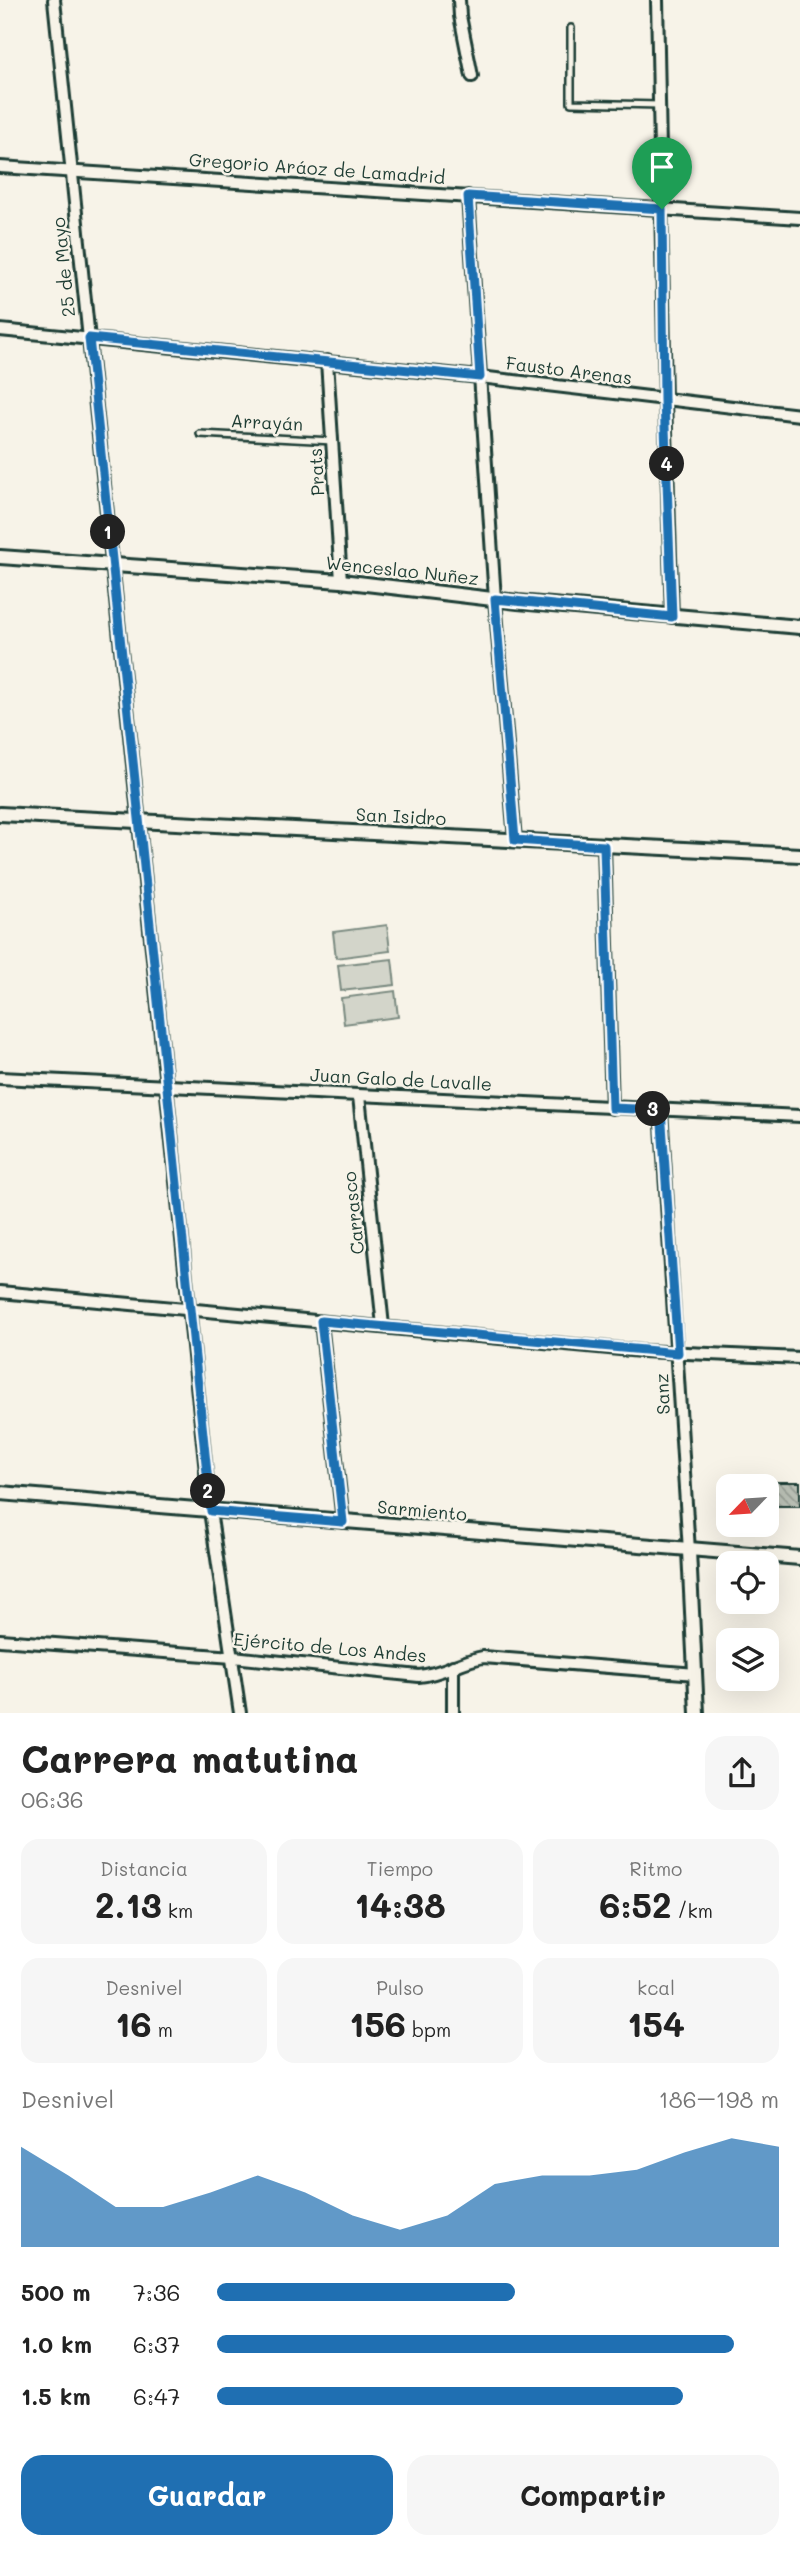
<!DOCTYPE html>
<html lang="es">
<meta charset="utf-8">
<style>
body{margin:0;font-family:Mali,sans-serif;background:#f6f6f6;color:#222;height:100vh;display:flex;flex-direction:column;font-size:26px;white-space:nowrap}
*{box-sizing:border-box;margin:0}
p{font-size:23px;color:#767676}
.icon{flex:none;width:38px;height:38px;fill:none;stroke:currentColor;stroke-width:2;stroke-linecap:round;stroke-linejoin:round}
.map{position:relative;height:1713px;overflow:hidden}
.panel{display:flex;flex-direction:column;background:#fff;flex:1}
.panel>*{flex:none}
.needle{width:46px;rotate:245deg}
.controls{position:absolute;left:716px;top:1474px;display:grid;gap:14px}
.controls a{display:grid;place-items:center;width:63px;height:63px;border-radius:14px;background:#fff;box-shadow:0 7px 28px #0002;font-size:35px}
.pin{position:absolute;display:grid;place-items:center;width:60px;height:60px;color:#fff;margin:-72px -30px;border-radius:50% 50% 50% 0;rotate:-45deg;box-shadow:0 0 7px #0007}
.pin .icon{rotate:45deg}
.km{position:absolute;width:35px;height:35px;margin:-18px;border-radius:50%;background:#222;color:#fff;font-size:19px;line-height:35px;text-align:center}
.round{display:grid;place-items:center;flex:none;width:74px;height:74px;border-radius:21px;background:#f6f6f6}
.overview{display:flex;align-items:center;justify-content:space-between;height:119px;padding:0 21px}
h1{font-size:38px;font-weight:700;line-height:52px}
.figures{display:grid;grid-template-columns:repeat(3,1fr);gap:10px;height:119px;padding:7px 21px}
.figures div{display:grid;align-content:center;border-radius:18px;background:#f6f6f6;text-align:center}
.figures b{font-size:35px;font-weight:700}
.figures small{font-size:19px;font-weight:400}
.figures p{font-size:19px}
.chart{height:196px;padding:14px 21px}
.chart p{display:flex;justify-content:space-between}
.chart svg{width:100%;height:126px;margin-top:7px;fill:#1f6fb2;opacity:.7}
.button{display:flex;gap:14px;margin-top:auto;padding:14px 21px}
.button a{flex:1;height:80px;border-radius:21px;background:#1f6fb2;color:#fff;font-size:28px;font-weight:700;line-height:80px;text-align:center}
.button a+a{background:#f6f6f6;color:#222}
ul{padding:0 21px;list-style:none;font-size:23px}
li{display:grid;grid-template-columns:112px 84px 1fr;align-items:center;height:52px}
li i{height:18px;border-radius:9px;background:#1f6fb2}
.map>svg:first-child{display:block}
.garden{fill:#d3d5ca;stroke:#79897f;stroke-width:2}
.building{fill:url(#building-back-hatch);stroke:#1f3d34;stroke-width:2}
.lines{fill:none;stroke-linecap:round;stroke-linejoin:round}
.service-casing{stroke:#1f3d34;stroke-width:10}
.minor-casing{stroke:#1f3d34;stroke-width:16}
.tertiary-casing{stroke:#1f3d34;stroke-width:18}
.service{stroke:#f7f3e8;stroke-width:5}
.minor{stroke:#f7f3e8;stroke-width:10}
.tertiary{stroke:#f7f3e8;stroke-width:12}
.route-casing{stroke:#fff;stroke-width:14}
.route{stroke:#1f6fb2;stroke-width:9}
.labels{text-anchor:middle;stroke-width:5;stroke-linejoin:round;paint-order:stroke}
.street-label{font-size:18px;fill:#1f3d34;stroke:#f7f3e8}
</style>
<div class="map">
<svg width="800" height="1713" viewBox="0 0 800 1713">
<defs>
<pattern id="building-back-hatch" width="6" height="6" patternUnits="userSpaceOnUse" patternTransform="scale(1.75)"><rect width="6" height="6" fill="#bbc1b6"/><path d="M-1 5l2 2M0 0l6 6M5-1l2 2" fill="none" stroke="#979e95"/></pattern>
</defs>
<rect width="100%" height="100%" fill="#f7f3e8"/>
<filter id="ink" filterUnits="userSpaceOnUse"><feTurbulence type="fractalNoise" baseFrequency=".0143" numOctaves="2"/><feDisplacementMap in="SourceGraphic" scale="14" xChannelSelector="R" yChannelSelector="G"/><feConvolveMatrix kernelMatrix="1 2 1 2 8 2 1 2 1" color-interpolation-filters="sRGB"/></filter>
<g filter="url(#ink)">
<g class="garden">
<polygon points="387,925 390,951 336,958 333,932"/>
<polygon points="392,959 395,985 341,991 338,965"/>
<polygon points="395,991 398,1017 344,1024 341,998"/>
</g>
<polygon class="building" points="776,1482 800,1482 800,1506 775,1506"/>
<g class="lines">
<g class="service-casing">
<g id="service">
<polyline points="571,28 571,103 660,105"/>
<polyline points="200,434 333,441"/>
</g>
</g>
<g class="minor-casing">
<g id="minor">
<polyline points="54,0 210,1511 240,1713"/>
<polyline points="459,0 460,16 472,76"/>
<polyline points="657,0 665,400 672,617"/>
<polyline points="0,167 800,218"/>
<polyline points="468,196 495,599 515,840"/>
<polyline points="0,330 480,377 800,415"/>
<polyline points="327,361 341,581"/>
<polyline points="604,846 612,1108"/>
<polyline points="0,1078 800,1116"/>
<polyline points="359,1096 383,1326"/>
<polyline points="661,1110 689,1551"/>
<polyline points="0,1292 641,1351 800,1358"/>
<polyline points="321,1322 343,1522"/>
<path d="M0,1640l233,17 186,19c23,-2 42,-15 64,-19l213,17"/>
<polyline points="453,1666 453,1713"/>
</g>
</g>
<g class="tertiary-casing">
<g id="tertiary">
<polyline points="0,557 341,581 518,602 800,627"/>
<polyline points="0,814 800,855"/>
<polyline points="0,1493 800,1558"/>
<polyline points="689,1551 697,1713"/>
</g>
</g>
<use href="#service" class="service"/>
<use href="#minor" class="minor"/>
<use href="#tertiary" class="tertiary"/>
</g>
</g>
<g class="lines" filter="url(#ink)">
<g class="route-casing">
<polygon id="route" points="468,196 662,209 664,400 672,617 495,599 515,840 604,846 612,1108 661,1110 678,1353 321,1321 343,1522 211,1511 89,338 480,377"/>
</g>
<use href="#route" class="route"/>
</g>
<g class="labels">
<g class="street-label">
<text transform="translate(317 169) rotate(4)" y="6">Gregorio Aráoz de Lamadrid</text>
<text transform="translate(64 267) rotate(-96)" y="6">25 de Mayo</text>
<text transform="translate(569 371) rotate(7)" y="6">Fausto Arenas</text>
<text transform="translate(267 423) rotate(3)" y="6">Arrayán</text>
<text transform="translate(317 472) rotate(-93)" y="6">Prats</text>
<text transform="translate(402 571) rotate(6)" y="6">Wenceslao Nuñez</text>
<text transform="translate(401 817) rotate(3)" y="6">San Isidro</text>
<text transform="translate(401 1080) rotate(3)" y="6">Juan Galo de Lavalle</text>
<text transform="translate(354 1213) rotate(-96)" y="6">Carrasco</text>
<text transform="translate(663 1394) rotate(-93)" y="6">Sanz</text>
<text transform="translate(422 1511) rotate(5)" y="6">Sarmiento</text>
<text transform="translate(330 1648) rotate(5)" y="6">Ejército de Los Andes</text>
</g>
</g>
</svg>
<div class="controls">
<a><svg class="needle" viewBox="-14 -14 28 28"><path d="M0-13l5 13h-10z" fill="#e53935"/><path d="M0 13l5-13h-10z" fill="#767676"/></svg></a>
<a><svg class="icon" aria-label="locate" viewBox="0 0 24 24"><circle cx="12" cy="12" r="6"/><path d="M12 2v4M12 18v4M2 12h4M18 12h4"/></svg></a>
<a><svg class="icon" aria-label="layers" viewBox="0 0 24 24"><path d="M12 4l9 5-9 5-9-5zM3 14l9 5 9-5"/></svg></a>
</div>
<div class="pin" style="left:662px;top:209px;background:#1e9e55"><svg class="icon" aria-label="arrive" viewBox="0 0 24 24"><path d="M6 21V4h12l-3 4 3 4H6"/></svg></div>
<b class="km" style="left:108px;top:532px">1</b>
<b class="km" style="left:208px;top:1491px">2</b>
<b class="km" style="left:653px;top:1109px">3</b>
<b class="km" style="left:667px;top:464px">4</b>
</div>
<section class="panel">
<div class="overview"><div><h1>Carrera matutina</h1><p>06:36</p></div><a class="round"><svg class="icon" aria-label="share" viewBox="0 0 24 24"><path d="M12 15V3M7 8l5-5 5 5M5 13v7h14v-7"/></svg></a></div>
<div class="figures">
<div><p>Distancia</p><b>2.13<small> km</small></b></div>
<div><p>Tiempo</p><b>14:38</b></div>
<div><p>Ritmo</p><b>6:52<small> /km</small></b></div>
</div>
<div class="figures">
<div><p>Desnivel</p><b>16<small> m</small></b></div>
<div><p>Pulso</p><b>156<small> bpm</small></b></div>
<div><p>kcal</p><b>154</b></div>
</div>
<div class="chart"><p><span>Desnivel</span>186–198 m</p>
<svg viewBox="0 0 160 44" preserveAspectRatio="none"><path d="M0 44V9L10 19L20 30L30 30L40 25L50 19L60 25L70 33L80 38L90 33L100 22L110 19L120 19L130 17L140 11L150 6L160 9V44z"/></svg>
</div>
<ul>
<li><b>500 m</b>7:36<i style="width:53%"></i></li>
<li><b>1.0 km</b>6:37<i style="width:92%"></i></li>
<li><b>1.5 km</b>6:47<i style="width:83%"></i></li>
</ul>
<div class="button"><a>Guardar</a><a>Compartir</a></div>
</section>
